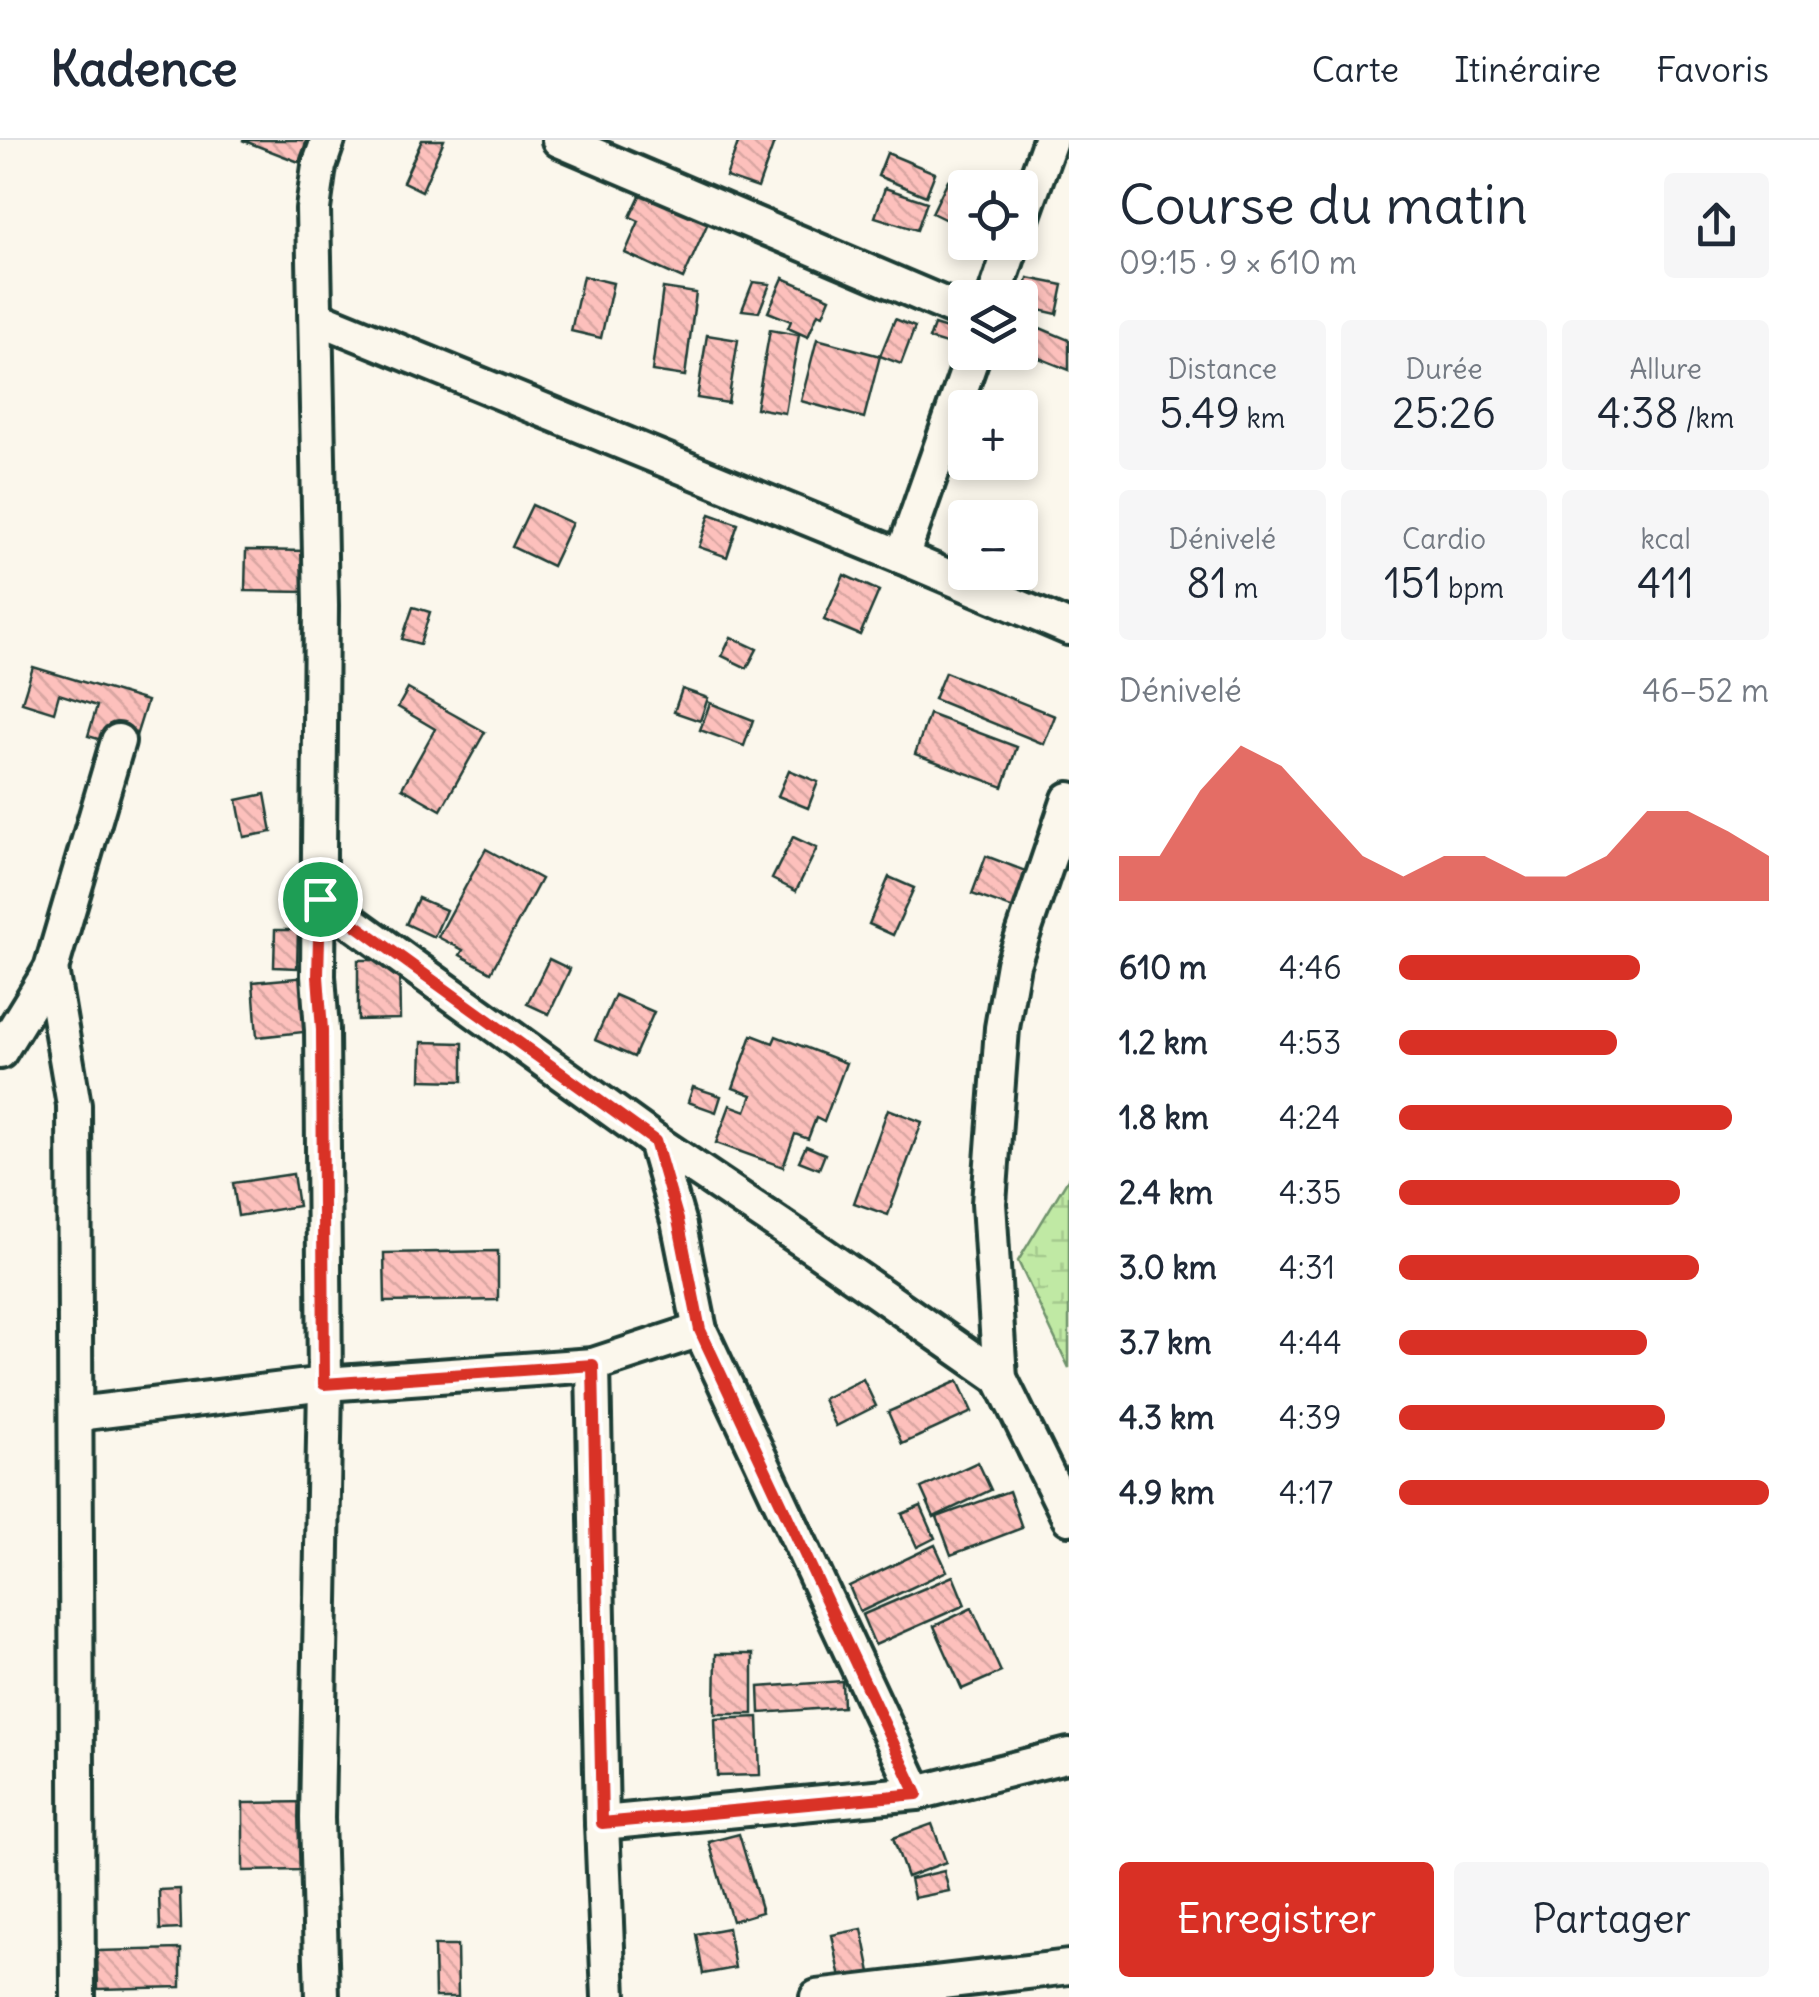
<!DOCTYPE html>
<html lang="fr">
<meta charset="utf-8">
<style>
body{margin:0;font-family:Delius,sans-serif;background:#f6f6f7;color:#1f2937;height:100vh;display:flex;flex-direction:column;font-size:38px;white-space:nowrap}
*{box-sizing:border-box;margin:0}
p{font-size:32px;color:#747a83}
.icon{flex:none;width:55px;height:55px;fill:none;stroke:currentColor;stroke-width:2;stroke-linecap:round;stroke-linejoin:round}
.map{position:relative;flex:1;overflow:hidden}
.details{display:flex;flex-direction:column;background:#fff;width:750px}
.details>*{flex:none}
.controls{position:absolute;left:948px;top:30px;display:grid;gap:20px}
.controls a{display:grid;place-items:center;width:90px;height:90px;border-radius:10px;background:#fff;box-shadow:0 5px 15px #0003;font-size:50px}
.pin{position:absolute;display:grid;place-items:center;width:85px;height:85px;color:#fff;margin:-42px;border:5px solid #fff;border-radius:50%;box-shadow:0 2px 10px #0007}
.round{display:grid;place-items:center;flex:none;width:105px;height:105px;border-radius:10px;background:#f6f6f7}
.summary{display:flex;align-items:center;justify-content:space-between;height:170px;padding:0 50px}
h1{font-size:55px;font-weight:600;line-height:75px}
.metrics{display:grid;grid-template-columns:repeat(3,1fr);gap:15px;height:170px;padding:10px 50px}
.metrics div{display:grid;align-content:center;border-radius:10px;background:#f6f6f7;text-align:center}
.metrics b{font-size:42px;font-weight:600}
.metrics small{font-size:28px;font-weight:400}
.metrics p{font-size:28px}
.chart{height:280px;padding:20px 50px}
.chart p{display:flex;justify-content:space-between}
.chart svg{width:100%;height:180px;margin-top:10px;fill:#d93025;opacity:.7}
.cta{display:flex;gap:20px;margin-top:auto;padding:20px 50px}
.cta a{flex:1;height:115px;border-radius:10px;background:#d93025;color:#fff;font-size:40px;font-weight:600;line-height:115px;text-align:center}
.cta a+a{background:#f6f6f7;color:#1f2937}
ul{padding:0 50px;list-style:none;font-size:32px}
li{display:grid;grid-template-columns:160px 120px 1fr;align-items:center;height:75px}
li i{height:25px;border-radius:12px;background:#d93025}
header{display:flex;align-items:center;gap:60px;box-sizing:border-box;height:140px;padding:0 50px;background:#fff;border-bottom:2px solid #e0e1e3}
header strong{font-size:48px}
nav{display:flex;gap:55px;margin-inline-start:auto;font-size:35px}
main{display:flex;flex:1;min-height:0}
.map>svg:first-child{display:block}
.wetland{fill:url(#wetland-marsh);stroke:#70936c;stroke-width:2.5}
.building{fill:url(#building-back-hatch);stroke:#1f3d34;stroke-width:2.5}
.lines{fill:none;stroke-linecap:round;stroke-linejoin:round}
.minor-casing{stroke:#1f3d34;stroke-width:40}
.minor{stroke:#fbf7ec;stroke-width:32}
.route-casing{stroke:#fff;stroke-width:20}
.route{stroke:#d93025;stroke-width:12}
</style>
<header>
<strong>Kadence</strong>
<nav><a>Carte</a><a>Itinéraire</a><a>Favoris</a></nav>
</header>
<main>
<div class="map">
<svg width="1069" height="1857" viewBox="0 0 1069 1857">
<defs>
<pattern id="wetland-marsh" width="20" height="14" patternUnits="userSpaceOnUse" patternTransform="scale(2.5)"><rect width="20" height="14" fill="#c0e9a4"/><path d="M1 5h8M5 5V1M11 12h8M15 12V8" fill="none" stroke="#a5c98e"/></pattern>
<pattern id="building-back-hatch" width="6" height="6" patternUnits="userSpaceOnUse" patternTransform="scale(2.5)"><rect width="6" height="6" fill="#fdc0bc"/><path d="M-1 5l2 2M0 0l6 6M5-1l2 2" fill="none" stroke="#d8a6a2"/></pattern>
</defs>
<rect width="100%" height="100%" fill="#fbf7ec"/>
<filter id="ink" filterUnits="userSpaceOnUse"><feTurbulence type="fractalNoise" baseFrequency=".01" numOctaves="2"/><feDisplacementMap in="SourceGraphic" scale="20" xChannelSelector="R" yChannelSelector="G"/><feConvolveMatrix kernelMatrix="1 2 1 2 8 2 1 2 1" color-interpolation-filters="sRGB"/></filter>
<g filter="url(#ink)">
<polygon class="wetland" points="1069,1037 1069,1228 1018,1121"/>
<g class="building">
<polygon points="242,0 307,0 299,22"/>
<polygon points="422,0 444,0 422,51 403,42"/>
<polygon points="739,0 775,0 758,48 726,37"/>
<polygon points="887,13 935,33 926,56 878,36"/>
<polygon points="654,26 697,70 708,45 722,51 683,139 625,113 639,81 630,77"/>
<polygon points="948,40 965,49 965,89 932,73"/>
<polygon points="885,48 927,62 917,90 875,77"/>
<polygon points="583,136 613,143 601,198 571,191"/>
<polygon points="783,138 830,158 823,175 818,173 808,197 788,188 791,181 768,172"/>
<polygon points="1028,138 1063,145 1057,174 1022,166"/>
<polygon points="753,142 770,144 759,172 742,170"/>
<polygon points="663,148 696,153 685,236 652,231"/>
<polygon points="895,179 915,187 901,224 880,216"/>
<polygon points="934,185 950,190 946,204 929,199"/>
<polygon points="1040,188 1069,200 1069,230 1029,214"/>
<polygon points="770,190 799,195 785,273 756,268"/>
<polygon points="707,195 738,200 728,263 697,258"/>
<polygon points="817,199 880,216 864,278 801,261"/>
<polygon points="532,365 572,383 552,426 512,407"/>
<polygon points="710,374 738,384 727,417 699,407"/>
<polygon points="246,410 309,411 308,452 245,451"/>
<polygon points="844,435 879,451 860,495 824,480"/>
<polygon points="413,467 430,472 420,504 402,499"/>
<polygon points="731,497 757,509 747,528 722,516"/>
<polygon points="33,527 147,561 132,609 88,596 97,566 59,554 54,572 22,562"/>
<polygon points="945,532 1055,576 1044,604 934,559"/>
<polygon points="408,549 485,592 441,670 402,648 435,589 398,567"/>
<polygon points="682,549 708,558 700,581 674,572"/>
<polygon points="710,563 753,580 744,606 700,590"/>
<polygon points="929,574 1017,607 1003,647 915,614"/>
<polygon points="789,630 818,642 808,668 778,656"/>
<polygon points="265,654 272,692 244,697 237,660"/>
<polygon points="793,697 817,708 796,751 772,739"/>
<polygon points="486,709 541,739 491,832 460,815 463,810 438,797"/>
<polygon points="986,716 1028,732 1014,769 972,754"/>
<polygon points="889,737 914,748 893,795 869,784"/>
<polygon points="418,758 446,770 434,797 406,784"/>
<polygon points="275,790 298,790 297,828 274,827"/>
<polygon points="549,819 570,829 549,874 527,864"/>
<polygon points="358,820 399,820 400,879 358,880"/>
<polygon points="318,836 322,890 257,897 253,842"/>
<polygon points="615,855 654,872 634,917 595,900"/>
<polygon points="752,895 773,903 776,896 846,923 824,982 816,978 808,999 795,994 783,1027 716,1003 730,965 746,971 752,955 733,948"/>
<polygon points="422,902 463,903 463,941 421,940"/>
<polygon points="693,947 721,956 716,972 688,962"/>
<polygon points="888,969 922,982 888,1075 854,1063"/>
<polygon points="806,1006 825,1014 819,1029 799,1021"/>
<polygon points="293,1034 298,1066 238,1076 233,1043"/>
<polygon points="498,1111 498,1160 385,1162 384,1113"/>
<polygon points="863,1239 876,1266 836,1286 823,1259"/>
<polygon points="958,1241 972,1272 902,1304 888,1272"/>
<polygon points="978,1322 991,1350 934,1377 921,1348"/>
<polygon points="1009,1351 1022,1388 951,1415 937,1377"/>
<polygon points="921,1366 935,1398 917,1407 902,1374"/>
<polygon points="935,1405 947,1431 860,1472 849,1446"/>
<polygon points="953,1436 965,1465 875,1505 862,1475"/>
<polygon points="972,1468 1001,1532 962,1549 934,1486"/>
<polygon points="716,1514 753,1514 753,1574 715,1574"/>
<polygon points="842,1541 843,1567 760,1573 759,1547"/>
<polygon points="758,1577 760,1635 717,1636 715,1579"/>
<polygon points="310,1662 302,1730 243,1731 243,1663"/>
<polygon points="932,1684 946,1722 907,1737 893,1698"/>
<polygon points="739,1694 762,1772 732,1781 709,1702"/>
<polygon points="944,1731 949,1751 914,1758 910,1739"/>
<polygon points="180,1749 181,1789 160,1790 159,1750"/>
<polygon points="728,1788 735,1828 703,1834 696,1794"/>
<polygon points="862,1789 872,1837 842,1843 832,1795"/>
<polygon points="434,1806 457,1806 458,1857 435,1857"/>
<polygon points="181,1809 181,1847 98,1849 97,1811"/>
</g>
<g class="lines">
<g class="minor-casing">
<g id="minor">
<polyline points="559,0 965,173"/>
<polyline points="1020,84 1050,0"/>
<polyline points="994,158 1013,102"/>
<polyline points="316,177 902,417 1069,488"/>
<polyline points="902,417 974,212"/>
<polyline points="1069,659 1013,824 1002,888 989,1063 1000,1238 1069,1378"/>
<polyline points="320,759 655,1001 817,1110 1000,1238"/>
<polyline points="51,829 74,965 78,1857"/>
<polyline points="0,912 51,829 118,601"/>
<polyline points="655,1001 678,1081 700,1190 917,1653"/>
<polyline points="593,1225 602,1683 609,1857"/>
<polyline points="77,1274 325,1244 593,1225 700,1190"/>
<polyline points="602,1683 917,1653 1069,1615"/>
<polyline points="322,1857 317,1678 325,1244 322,890 318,836 321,466 313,69 319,26 328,0"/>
<polyline points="817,1857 1069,1827"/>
</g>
</g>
<use href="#minor" class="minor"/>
</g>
</g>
<g class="lines" filter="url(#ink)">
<g class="route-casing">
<polygon id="route" points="320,759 655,1001 678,1080 700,1190 917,1654 602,1683 593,1225 324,1244 322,890 318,836"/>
</g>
<use href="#route" class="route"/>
</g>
</svg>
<div class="controls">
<a><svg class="icon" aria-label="locate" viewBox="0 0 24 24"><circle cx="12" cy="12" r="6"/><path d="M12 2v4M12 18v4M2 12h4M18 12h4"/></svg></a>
<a><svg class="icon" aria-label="layers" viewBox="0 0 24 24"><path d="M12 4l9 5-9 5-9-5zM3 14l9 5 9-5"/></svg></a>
<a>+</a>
<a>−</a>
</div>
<div class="pin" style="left:320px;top:759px;background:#1e9e55"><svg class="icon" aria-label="arrive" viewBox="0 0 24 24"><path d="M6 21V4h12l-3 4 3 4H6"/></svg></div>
</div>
<section class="details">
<div class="summary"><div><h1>Course du matin</h1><p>09:15 · 9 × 610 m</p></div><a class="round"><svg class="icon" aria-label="share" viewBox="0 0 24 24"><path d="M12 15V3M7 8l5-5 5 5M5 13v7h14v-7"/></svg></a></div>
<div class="metrics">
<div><p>Distance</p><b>5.49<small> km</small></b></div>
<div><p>Durée</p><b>25:26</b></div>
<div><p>Allure</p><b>4:38<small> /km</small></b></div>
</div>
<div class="metrics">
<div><p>Dénivelé</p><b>81<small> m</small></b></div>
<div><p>Cardio</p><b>151<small> bpm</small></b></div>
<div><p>kcal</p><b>411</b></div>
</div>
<div class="chart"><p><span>Dénivelé</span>46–52 m</p>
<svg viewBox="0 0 160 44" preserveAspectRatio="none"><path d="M0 44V33L10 33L20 17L30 6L40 11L50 22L60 33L70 38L80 33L90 33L100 38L110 38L120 33L130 22L140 22L150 27L160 33V44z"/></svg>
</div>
<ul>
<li><b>610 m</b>4:46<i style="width:65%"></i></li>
<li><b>1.2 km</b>4:53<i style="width:59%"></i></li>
<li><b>1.8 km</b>4:24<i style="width:90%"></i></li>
<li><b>2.4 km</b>4:35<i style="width:76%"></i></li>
<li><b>3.0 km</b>4:31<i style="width:81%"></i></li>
<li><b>3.7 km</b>4:44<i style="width:67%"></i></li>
<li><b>4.3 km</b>4:39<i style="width:72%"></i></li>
<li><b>4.9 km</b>4:17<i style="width:100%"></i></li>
</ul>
<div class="cta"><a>Enregistrer</a><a>Partager</a></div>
</section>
</main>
